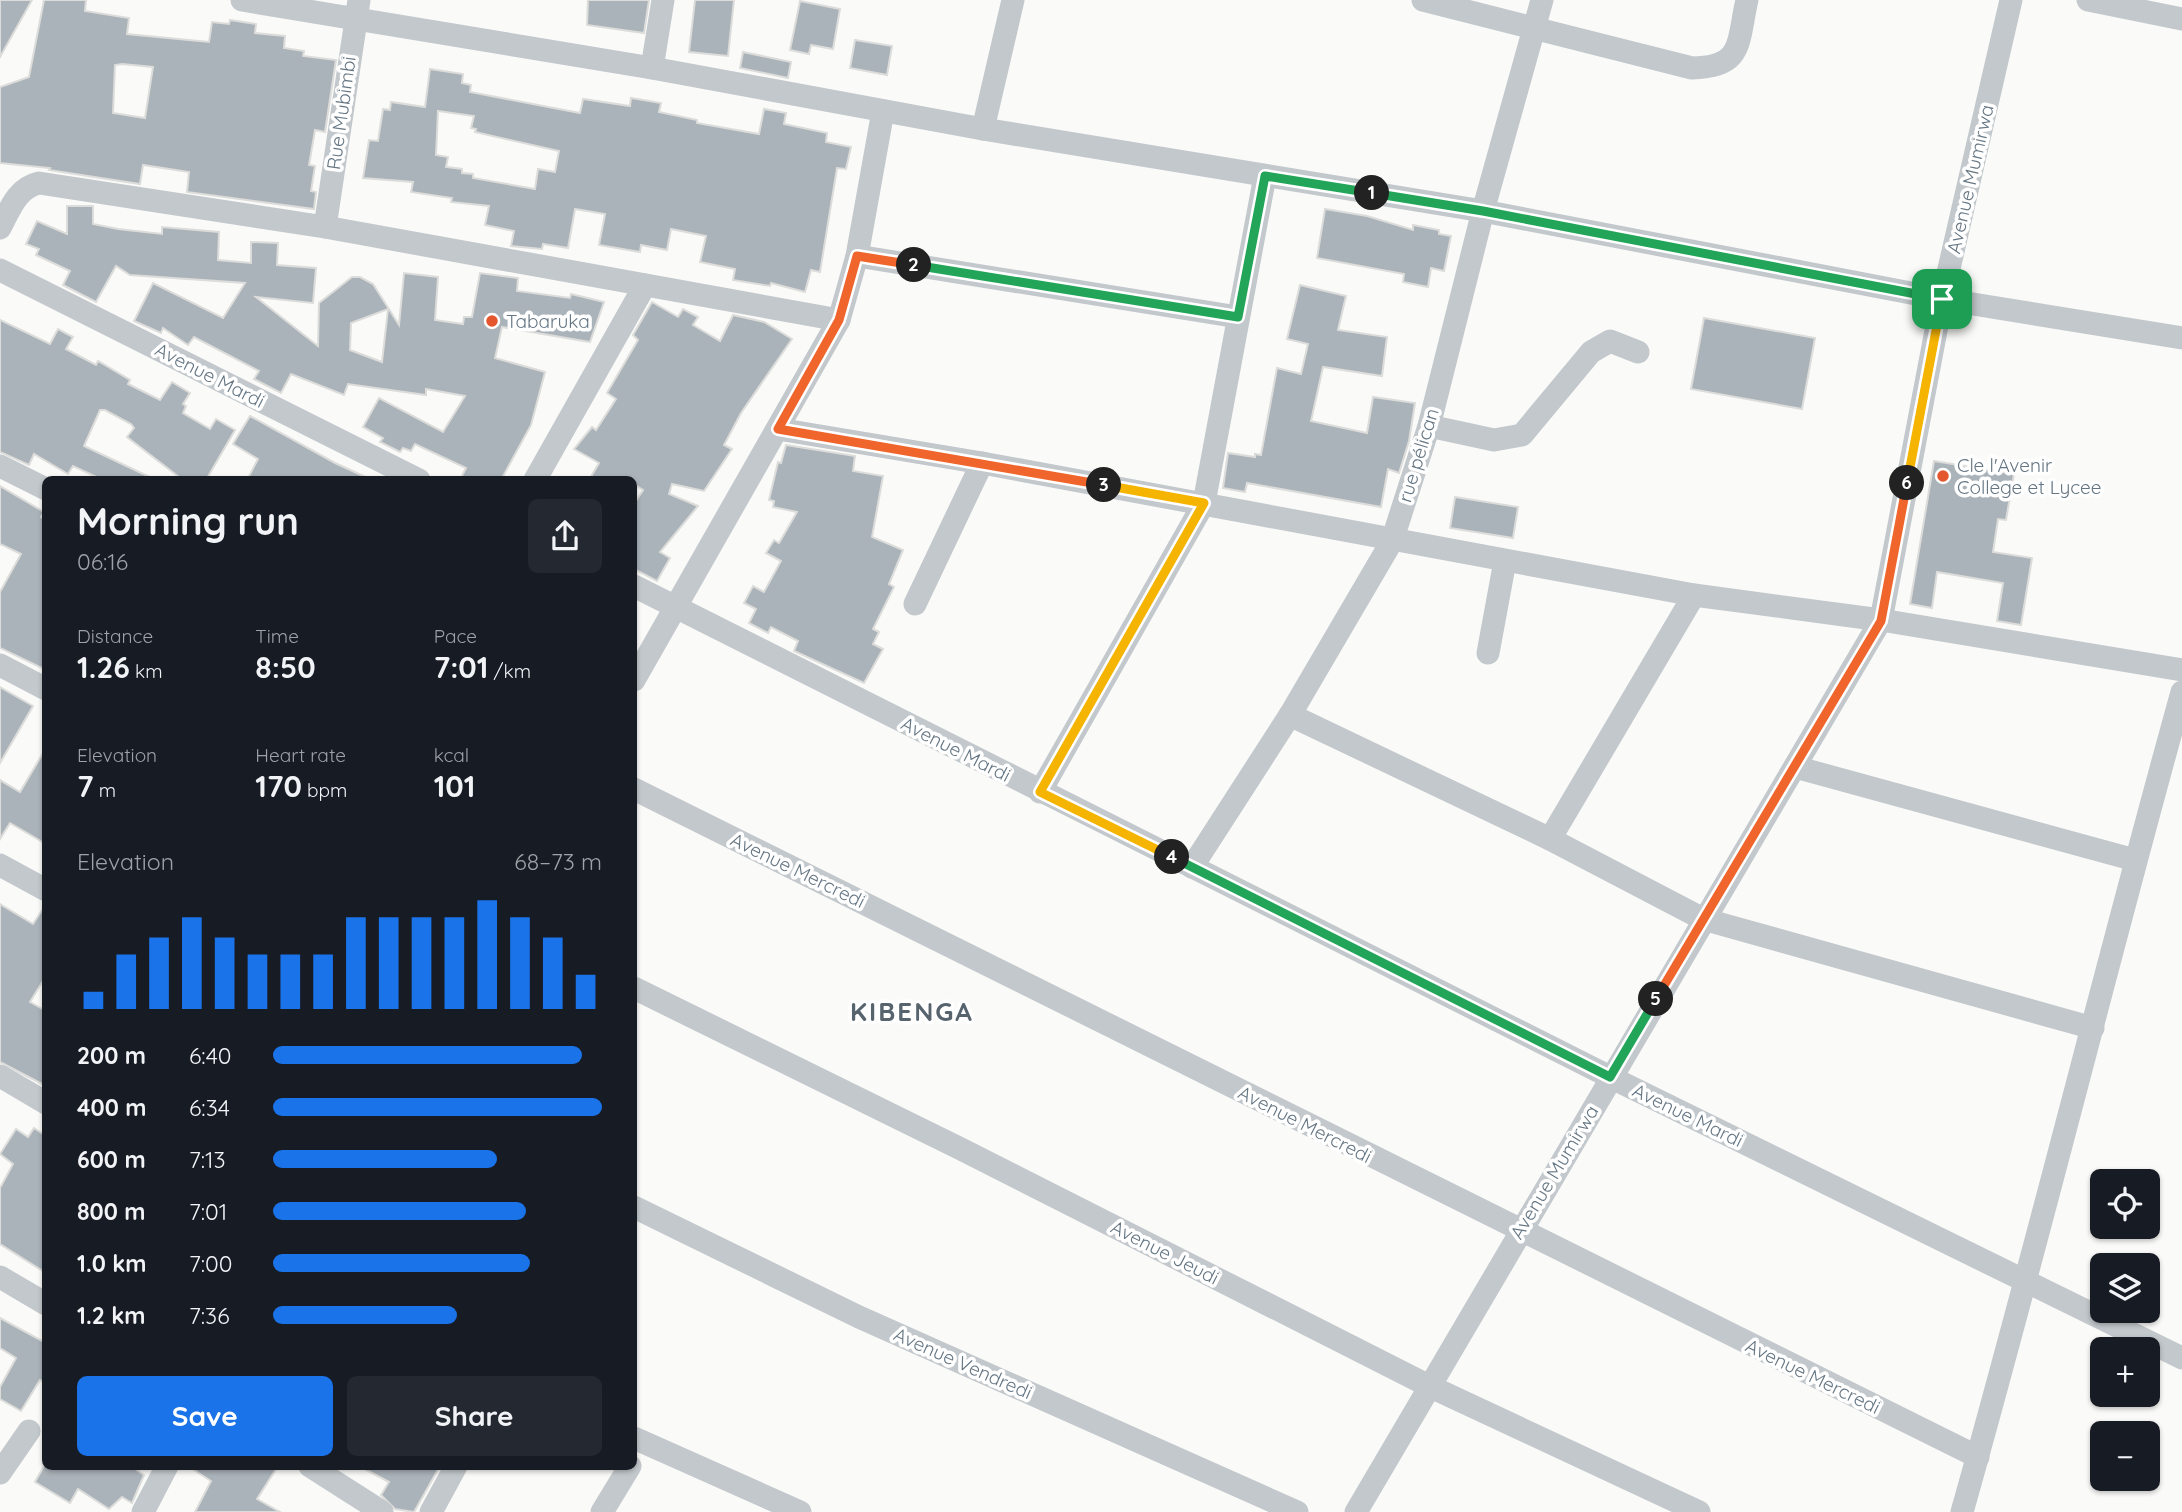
<!DOCTYPE html>
<meta charset="utf-8">
<style>
body{margin:0;font-family:Quicksand,sans-serif;background:#242831;color:#f1f3f6;height:100vh;display:flex;flex-direction:column;font-size:26px;white-space:nowrap}
*{box-sizing:border-box;margin:0}
p{font-size:23px;color:#9ea1a6}
.icon{flex:none;width:38px;height:38px;fill:none;stroke:currentColor;stroke-width:2;stroke-linecap:round;stroke-linejoin:round}
.map{position:relative;flex:1;overflow:hidden}
.drawer{position:absolute;left:42px;top:476px;width:595px;height:994px;display:flex;flex-direction:column;background:#171b24;border-radius:10px;box-shadow:0 2px 5px #0004}
.drawer>*{flex:none}
.buttons{position:absolute;left:2090px;top:1169px;display:grid;gap:14px}
.buttons a{display:grid;place-items:center;width:70px;height:70px;border-radius:10px;background:#171b24;box-shadow:0 2px 5px #0004;font-size:35px}
.pin{position:absolute;display:grid;place-items:center;width:60px;height:60px;color:#fff;margin:-30px;border-radius:14px;box-shadow:0 4px 10px #0006}
.km{position:absolute;width:35px;height:35px;margin:-18px;border-radius:50%;background:#222;color:#fff;font-size:19px;line-height:35px;text-align:center}
.round{display:grid;place-items:center;flex:none;width:74px;height:74px;border-radius:10px;background:#242831}
.overview{display:flex;align-items:center;justify-content:space-between;height:119px;padding:0 35px}
h1{font-size:38px;font-weight:800;line-height:52px}
.figures{display:grid;grid-template-columns:repeat(3,1fr);gap:10px;height:119px;padding:7px 35px}
.figures div{display:grid;align-content:center}
.figures b{font-size:30px;font-weight:800}
.figures small{font-size:19px;font-weight:400}
.figures p{font-size:19px}
.chart{height:196px;padding:14px 35px}
.chart p{display:flex;justify-content:space-between}
.chart svg{width:100%;height:126px;margin-top:7px;stroke:#1a73e8;stroke-width:6}
.primary-button{display:flex;gap:14px;margin-top:auto;padding:14px 35px}
.primary-button a{flex:1;height:80px;border-radius:10px;background:#1a73e8;color:#fff;font-size:28px;font-weight:800;line-height:80px;text-align:center}
.primary-button a+a{background:#242831;color:#f1f3f6}
ul{padding:0 35px;list-style:none;font-size:23px}
li{display:grid;grid-template-columns:112px 84px 1fr;align-items:center;height:52px}
li i{height:18px;border-radius:9px;background:#1a73e8}
.map>svg:first-child{display:block}
.building{fill:#aab3b9;stroke:#dcdcda;stroke-width:2;fill-rule:evenodd}
.lines{fill:none;stroke-linecap:round;stroke-linejoin:round}
.minor{stroke:#c3c8cc;stroke-width:23}
.split-1-casing{stroke:#fff;stroke-width:14}
.split-2-casing{stroke:#fff;stroke-width:14}
.split-3-casing{stroke:#fff;stroke-width:14}
.split-4-casing{stroke:#fff;stroke-width:14}
.split-5-casing{stroke:#fff;stroke-width:14}
.split-6-casing{stroke:#fff;stroke-width:14}
.split-7-casing{stroke:#fff;stroke-width:14}
.split-1{stroke:#22a559;stroke-width:9}
.split-2{stroke:#22a559;stroke-width:9}
.split-3{stroke:#f0652b;stroke-width:9}
.split-4{stroke:#f5b400;stroke-width:9}
.split-5{stroke:#22a559;stroke-width:9}
.split-6{stroke:#f0652b;stroke-width:9}
.split-7{stroke:#f5b400;stroke-width:9}
.poi-dot{fill:#e4572e;stroke:#fff;stroke-width:2.5}
.labels{text-anchor:middle;stroke-width:7;stroke-linejoin:round;paint-order:stroke}
.street-label{font-size:19px;fill:#657683;stroke:#fff}
.poi-label{font-size:19px;fill:#657683;stroke:#fff;text-anchor:start}
.district-label{font-size:26px;font-weight:bold;letter-spacing:2px;fill:#57646e;stroke:#fff}
</style>
<div class="map">
<svg width="2182" height="1512" viewBox="0 0 2182 1512">
<rect width="100%" height="100%" fill="#fafaf8"/>
<g class="building">
<polygon points="0,0 32,0 0,57"/>
<path d="M44,0h42l-1,11 44,7 -2,16 82,8 3,-20 17,2 1,-4 26,4 -1,9 30,3 -1,12 20,3 -1,5 33,4 -11,72 -10,-2 -6,35 6,1 -4,25 5,1 -2,17 -127,-17 2,-20 -46,-7 -3,19 -91,-14 1,-2 -50,-5v-76l29,-10zM122,64l31,3 -8,51 -32,-5 2,-48z"/>
<polygon points="588,0 649,0 644,33 587,25"/>
<polygon points="695,0 734,0 728,56 689,52"/>
<polygon points="800,1 840,9 833,49 811,45 809,54 790,50"/>
<polygon points="855,40 892,46 887,75 850,68"/>
<polygon points="743,52 791,62 788,78 740,68"/>
<path d="M430,69l33,5 -1,9 9,2 -1,7 110,21 3,-14 47,7 1,-8 30,5 -2,9 38,8v3l62,11 5,-25 22,4 -2,11 43,9 -1,9 25,5 -5,22 -9,-1 -17,104 -9,-2 -6,22 -34,-9 -1,3 -37,-6 2,-11 -35,-7 6,-26 -35,-7 -4,21 -26,-5 -1,7 -41,-7 6,-31 -30,-5 -7,39 -25,-4 -1,5 -31,-3 3,-15 -29,-6 4,-19 -38,-4 1,-4 -41,-6 2,-10 -50,-4 6,-38 9,1 5,-32 7,1 1,-8 34,5zM438,111l36,5 -3,12 5,1 -1,3 84,19 -4,21 -17,-3 -3,20 -62,-11v-4l-11,-1v-4l-16,-2 2,-10 -12,-2z"/>
<path d="M67,206h26v18l25,5 44,5v-7l57,5 -1,28 33,3v-21l27,1 -1,22 39,3 -3,35 -57,-6 62,49 1,-43 33,-26h8l13,7 26,41 5,-52 34,4 -3,43 28,4 1,-7h8l8,-44 38,5 -1,13 53,7 1,-4 33,8 -14,40 -88,-15 -7,31 50,14 -14,53 -30,55h-41l6,-12 -51,-24 -4,7 -8,-3 -3,4 -20,-10 3,-4 -20,-11 16,-29 64,34 22,-36 -39,-7v6l-78,-11 -4,11 -53,-21 -10,19 -27,-14 5,-8 -65,-34 -6,8 -25,-17 -2,5 -27,-12 19,-38 70,35 22,-35 -115,-8 -14,-9 -20,36 -33,-17 7,-14 -34,-16 3,-6 -13,-5 11,-23 30,13zM388,309l-6,53 -32,-12 1,-27z"/>
<polygon points="1325,209 1367,216 1413,230 1413,225 1439,230 1439,234 1451,236 1444,271 1431,268 1428,287 1403,282 1404,274 1317,258"/>
<polygon points="1300,285 1346,296 1338,330 1387,337 1382,376 1323,367 1311,421 1367,433 1373,397 1415,403 1409,441 1399,473 1388,469 1381,507 1247,483 1245,492 1223,488 1228,453 1255,457 1255,454 1261,455 1277,368 1301,374 1308,344 1287,339"/>
<polygon points="652,302 678,317 683,309 698,317 693,325 720,341 733,315 764,322 792,339 741,413 724,445 732,449 704,491 672,484 669,494 698,506 660,552 670,558 657,581 634,569 634,504 643,490 634,484 634,480 589,480 599,463 574,449 592,427 596,430 616,399 607,393 638,340 633,335"/>
<polygon points="1704,318 1815,338 1802,409 1691,389"/>
<polygon points="0,320 50,344 58,329 73,337 66,349 96,365 98,361 130,380 128,384 160,400 172,382 190,393 183,404 186,406 183,413 210,429 216,419 235,430 206,480 183,480 127,437 134,428 131,424 105,410 100,410 84,446 156,480 103,480 73,466 68,474 34,454 29,465 0,452"/>
<polygon points="250,416 335,463 372,480 247,480 258,459 233,444"/>
<polygon points="786,445 855,456 853,471 883,476 872,537 903,550 889,584 894,587 873,629 879,632 873,644 883,649 864,683 794,651 798,641 771,627 768,633 749,623 756,609 744,603 753,586 764,592 781,561 766,553 774,540 779,543 797,512 773,507 774,501 769,500 778,462 781,463"/>
<polygon points="1934,461 2014,474 2006,520 1998,519 1993,552 2032,558 2021,625 1997,621 2003,583 1937,572 1932,608 1910,604"/>
<polygon points="0,486 44,512 41,517 46,519 46,670 0,648 0,592 21,554 0,544"/>
<polygon points="1455,497 1518,507 1513,538 1450,528"/>
<polygon points="0,687 33,706 0,763"/>
<polygon points="46,748 46,844 10,823 0,839 0,780 20,792"/>
<polygon points="0,904 33,924 46,904 46,976 30,1002 46,1011 46,1086 0,1062"/>
<polygon points="34,1128 46,1136 46,1273 0,1244 0,1188 13,1164 0,1154 16,1129 28,1137"/>
<polygon points="0,1318 46,1343 46,1384 40,1380 21,1411 0,1399 0,1387 16,1358 0,1348"/>
<polygon points="44,1466 131,1466 144,1475 132,1503 122,1497 109,1509 78,1489 70,1503 35,1482"/>
<polygon points="188,1466 278,1466 257,1499 280,1512 195,1512 211,1481"/>
<polygon points="359,1466 440,1466 414,1512 395,1509 381,1495 389,1482"/>
</g>
<g class="lines">
<g class="minor">
<polyline points="242,0 652,68 983,129 1483,211 1942,299 2182,338"/>
<path d="M1423,0l269,68c52,-1 45,-25 55,-68"/>
<polyline points="2088,0 2182,19"/>
<polyline points="652,68 663,0"/>
<polyline points="983,129 1013,0"/>
<polyline points="325,227 359,0"/>
<path d="M0,228c10,-19 17,-40 39,-45l286,44 514,93"/>
<polyline points="857,256 1238,317"/>
<polyline points="0,270 419,480"/>
<polyline points="1429,426 1494,440 1522,435 1591,352 1610,341 1638,352"/>
<polyline points="778,429 982,463 1694,595 1881,620 2182,670"/>
<polyline points="0,466 46,489"/>
<polyline points="535,480 645,285"/>
<polyline points="634,586 1610,1077 2182,1358"/>
<polyline points="915,604 982,463"/>
<polyline points="1488,653 1505,561"/>
<polyline points="0,665 46,689"/>
<polyline points="634,680 839,320 857,256 883,111"/>
<polyline points="1290,715 1550,839 1703,919 2093,1028"/>
<polyline points="1795,767 2135,860"/>
<path d="M634,789c448,221 894,448 1344,668"/>
<polyline points="1040,792 1204,503 1265,176"/>
<polyline points="1550,839 1694,595"/>
<polyline points="0,865 46,890"/>
<polyline points="1192,867 1290,715 1392,541 1429,426 1483,211 1542,0"/>
<polyline points="634,988 961,1149 1429,1386 1699,1512"/>
<polyline points="0,1076 46,1103"/>
<polyline points="634,1207 859,1317 1297,1512"/>
<polyline points="0,1277 46,1304"/>
<polyline points="634,1438 800,1512"/>
<polyline points="310,1466 382,1512"/>
<polyline points="0,1473 29,1431"/>
<polyline points="143,1512 167,1466"/>
<polyline points="431,1512 456,1466"/>
<polyline points="602,1512 630,1466"/>
<polyline points="1356,1512 1881,620 1942,299 2011,0"/>
<path d="M1962,1512c77,-272 144,-547 220,-820"/>
</g>
</g>
<g class="lines">
<g class="split-1-casing">
<polyline id="split-1" points="1372,193 1483,211 1942,299"/>
</g>
<g class="split-2-casing">
<polyline id="split-2" points="914,265 1238,317 1265,176 1372,193"/>
</g>
<g class="split-3-casing">
<polyline id="split-3" points="914,265 857,256 839,320 778,429 1104,485"/>
</g>
<g class="split-4-casing">
<polyline id="split-4" points="1104,485 1204,503 1040,792 1172,857"/>
</g>
<g class="split-5-casing">
<polyline id="split-5" points="1172,857 1610,1077 1656,999"/>
</g>
<g class="split-6-casing">
<polyline id="split-6" points="1656,999 1881,621 1907,483"/>
</g>
<g class="split-7-casing">
<polyline id="split-7" points="1907,483 1942,299"/>
</g>
<use href="#split-1" class="split-1"/>
<use href="#split-2" class="split-2"/>
<use href="#split-3" class="split-3"/>
<use href="#split-4" class="split-4"/>
<use href="#split-5" class="split-5"/>
<use href="#split-6" class="split-6"/>
<use href="#split-7" class="split-7"/>
</g>
<g class="poi-dot">
<circle cx="492" cy="321" r="7"/>
<circle cx="1943" cy="476" r="7"/>
</g>
<g class="labels">
<g class="street-label">
<text transform="translate(341 113) rotate(-82)" y="7">Rue Mubimbi</text>
<text transform="translate(1970 179) rotate(-77)" y="7">Avenue Mumirwa</text>
<text transform="translate(210 375) rotate(27)" y="7">Avenue Mardi</text>
<text transform="translate(1418 455) rotate(-73)" y="7">rue pélican</text>
<text transform="translate(956 749) rotate(27)" y="7">Avenue Mardi</text>
<text transform="translate(798 870) rotate(26)" y="7">Avenue Mercredi</text>
<text transform="translate(1688 1115) rotate(26)" y="7">Avenue Mardi</text>
<text transform="translate(1305 1124) rotate(27)" y="7">Avenue Mercredi</text>
<text transform="translate(1554 1172) rotate(-59)" y="7">Avenue Mumirwa</text>
<text transform="translate(1165 1252) rotate(27)" y="7">Avenue Jeudi</text>
<text transform="translate(963 1363) rotate(24)" y="7">Avenue Vendredi</text>
<text transform="translate(1813 1376) rotate(26)" y="7">Avenue Mercredi</text>
</g>
<g class="poi-label">
<text x="506" y="328">Tabaruka</text>
<text x="1957" y="472">Cle l'Avenir<tspan x="1957" dy="22">College et Lycee</tspan></text>
</g>
<g class="district-label">
<text x="912" y="1021">KIBENGA</text>
</g>
</g>
</svg>
<div class="buttons">
<a><svg class="icon" aria-label="locate" viewBox="0 0 24 24"><circle cx="12" cy="12" r="6"/><path d="M12 2v4M12 18v4M2 12h4M18 12h4"/></svg></a>
<a><svg class="icon" aria-label="layers" viewBox="0 0 24 24"><path d="M12 4l9 5-9 5-9-5zM3 14l9 5 9-5"/></svg></a>
<a>+</a>
<a>−</a>
</div>
<div class="pin" style="left:1942px;top:299px;background:#1e9e55"><svg class="icon" aria-label="arrive" viewBox="0 0 24 24"><path d="M6 21V4h12l-3 4 3 4H6"/></svg></div>
<b class="km" style="left:1372px;top:193px">1</b>
<b class="km" style="left:914px;top:265px">2</b>
<b class="km" style="left:1104px;top:485px">3</b>
<b class="km" style="left:1172px;top:857px">4</b>
<b class="km" style="left:1656px;top:999px">5</b>
<b class="km" style="left:1907px;top:483px">6</b>
<section class="drawer">
<div class="overview"><div><h1>Morning run</h1><p>06:16</p></div><a class="round"><svg class="icon" aria-label="share" viewBox="0 0 24 24"><path d="M12 15V3M7 8l5-5 5 5M5 13v7h14v-7"/></svg></a></div>
<div class="figures">
<div><p>Distance</p><b>1.26<small> km</small></b></div>
<div><p>Time</p><b>8:50</b></div>
<div><p>Pace</p><b>7:01<small> /km</small></b></div>
</div>
<div class="figures">
<div><p>Elevation</p><b>7<small> m</small></b></div>
<div><p>Heart rate</p><b>170<small> bpm</small></b></div>
<div><p>kcal</p><b>101</b></div>
</div>
<div class="chart"><p><span>Elevation</span>68–73 m</p>
<svg viewBox="0 0 160 44" preserveAspectRatio="none"><path d="M5 44V38M15 44V25M25 44V19M35 44V12M45 44V19M55 44V25M65 44V25M75 44V25M85 44V12M95 44V12M105 44V12M115 44V12M125 44V6M135 44V12M145 44V19M155 44V32"/></svg>
</div>
<ul>
<li><b>200 m</b>6:40<i style="width:94%"></i></li>
<li><b>400 m</b>6:34<i style="width:100%"></i></li>
<li><b>600 m</b>7:13<i style="width:68%"></i></li>
<li><b>800 m</b>7:01<i style="width:77%"></i></li>
<li><b>1.0 km</b>7:00<i style="width:78%"></i></li>
<li><b>1.2 km</b>7:36<i style="width:56%"></i></li>
</ul>
<div class="primary-button"><a>Save</a><a>Share</a></div>
</section>
</div>
